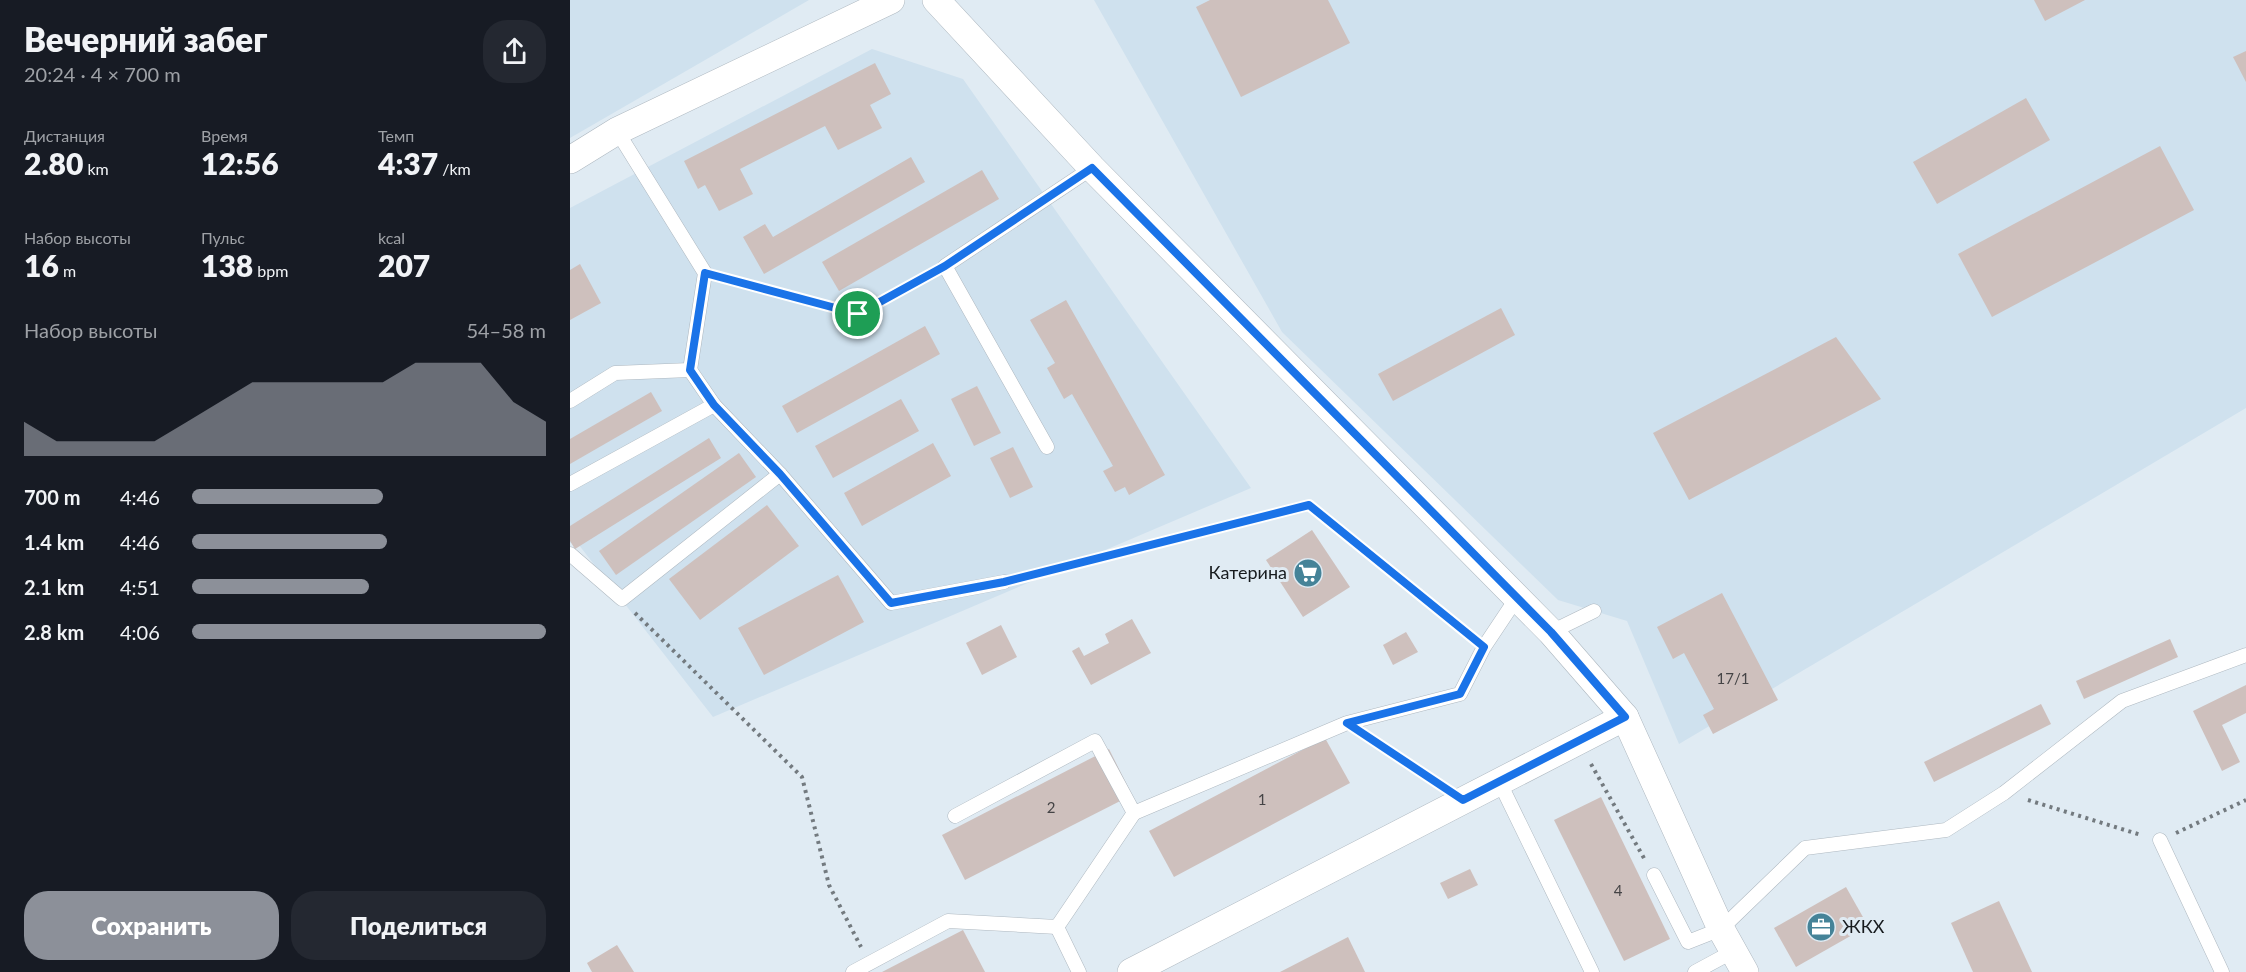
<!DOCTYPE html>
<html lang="ru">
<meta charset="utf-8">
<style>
body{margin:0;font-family:Lato,sans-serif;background:#242831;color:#f1f3f6;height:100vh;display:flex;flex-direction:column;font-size:22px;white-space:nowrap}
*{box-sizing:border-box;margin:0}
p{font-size:20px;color:#9ea1a6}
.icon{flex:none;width:33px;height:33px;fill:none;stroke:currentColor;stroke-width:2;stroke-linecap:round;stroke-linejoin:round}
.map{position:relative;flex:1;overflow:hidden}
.sheet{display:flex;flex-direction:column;background:#171b24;width:570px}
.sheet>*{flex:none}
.pin{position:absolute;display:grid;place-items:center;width:51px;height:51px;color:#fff;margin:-26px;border:3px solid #fff;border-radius:50%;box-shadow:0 2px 6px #0007}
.round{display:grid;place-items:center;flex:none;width:63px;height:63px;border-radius:24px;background:#242831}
.summary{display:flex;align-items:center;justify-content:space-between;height:102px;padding:0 24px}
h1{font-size:33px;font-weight:800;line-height:45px}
.figures{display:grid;grid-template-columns:repeat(3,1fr);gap:9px;height:102px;padding:6px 24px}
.figures div{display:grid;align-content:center}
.figures b{font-size:30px;font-weight:800}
.figures small{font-size:16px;font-weight:400}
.figures p{font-size:16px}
.chart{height:168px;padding:12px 24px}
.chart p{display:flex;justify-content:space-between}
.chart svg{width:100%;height:108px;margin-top:6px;fill:#8c9099;opacity:.7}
.button{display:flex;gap:12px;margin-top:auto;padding:12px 24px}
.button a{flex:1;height:69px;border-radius:24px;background:#8c9099;color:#fff;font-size:24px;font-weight:800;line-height:69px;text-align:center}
.button a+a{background:#242831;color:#f1f3f6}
ul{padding:0 24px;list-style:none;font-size:20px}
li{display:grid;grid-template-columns:96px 72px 1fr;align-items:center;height:45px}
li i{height:15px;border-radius:8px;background:#8c9099}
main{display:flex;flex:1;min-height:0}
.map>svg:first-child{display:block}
.built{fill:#cfe1ee}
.building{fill:#cec0bd}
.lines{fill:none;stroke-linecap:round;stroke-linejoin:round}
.lane-casing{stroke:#aeb8c0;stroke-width:15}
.street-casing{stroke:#aeb8c0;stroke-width:28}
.path{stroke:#737a7f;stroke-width:4;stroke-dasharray:3 4.5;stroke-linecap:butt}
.lane{stroke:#fff;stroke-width:14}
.street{stroke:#fff;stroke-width:27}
.route-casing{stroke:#fff;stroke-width:12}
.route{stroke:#1a73e8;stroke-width:8}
.labels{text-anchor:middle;stroke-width:6;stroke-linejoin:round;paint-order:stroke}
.number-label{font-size:15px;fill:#454446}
.poi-label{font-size:18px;fill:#171b1e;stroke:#e0ebf3;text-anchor:end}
</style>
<main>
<section class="sheet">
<div class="summary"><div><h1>Вечерний забег</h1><p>20:24 · 4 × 700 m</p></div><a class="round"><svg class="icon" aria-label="share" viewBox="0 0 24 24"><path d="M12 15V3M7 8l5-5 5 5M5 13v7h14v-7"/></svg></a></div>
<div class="figures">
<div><p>Дистанция</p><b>2.80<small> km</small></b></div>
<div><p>Время</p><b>12:56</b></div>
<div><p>Темп</p><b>4:37<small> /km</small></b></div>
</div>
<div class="figures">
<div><p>Набор высоты</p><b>16<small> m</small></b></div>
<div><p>Пульс</p><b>138<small> bpm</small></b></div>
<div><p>kcal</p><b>207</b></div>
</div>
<div class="chart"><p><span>Набор высоты</span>54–58 m</p>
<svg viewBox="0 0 160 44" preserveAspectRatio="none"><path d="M0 44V30L10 38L20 38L30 38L40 38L50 30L60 22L70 14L80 14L90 14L100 14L110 14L120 6L130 6L140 6L150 22L160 30V44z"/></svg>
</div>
<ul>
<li><b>700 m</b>4:46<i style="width:54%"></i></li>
<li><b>1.4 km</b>4:46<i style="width:55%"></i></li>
<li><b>2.1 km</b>4:51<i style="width:50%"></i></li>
<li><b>2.8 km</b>4:06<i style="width:100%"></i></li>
</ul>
<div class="button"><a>Сохранить</a><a>Поделиться</a></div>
</section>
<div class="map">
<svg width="1676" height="972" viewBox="0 0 1676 972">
<rect width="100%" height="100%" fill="#e0ebf3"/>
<g class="built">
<polygon points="0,0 239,0 0,138"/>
<polygon points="524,0 1676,0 1676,408 1109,744 1057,621 988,600 712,332"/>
<polygon points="302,49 393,79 681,488 143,717 5,540 0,543 0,208"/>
</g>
<g class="building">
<polygon points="640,0 758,0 780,43 671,97 626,7"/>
<polygon points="1464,0 1515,0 1475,21"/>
<polygon points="1676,51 1676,82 1663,57"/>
<polygon points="305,63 321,94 300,105 312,128 268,150 255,126 170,169 183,194 149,211 135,185 128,189 114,161"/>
<polygon points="1456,98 1480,140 1367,204 1343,162"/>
<polygon points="1590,146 1624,210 1422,317 1388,254"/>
<polygon points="341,157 355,182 194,274 173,237 195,224 203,237"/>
<polygon points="412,170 429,199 269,291 252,262"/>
<polygon points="10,264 31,303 0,320 0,270"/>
<polygon points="496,300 595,475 559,495 555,487 545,492 533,471 543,466 502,394 494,399 477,368 485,363 460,320"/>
<polygon points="931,308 945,335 823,401 808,374"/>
<polygon points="355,326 370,354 227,433 212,406"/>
<polygon points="1266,337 1311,399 1119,500 1083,433"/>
<polygon points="407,386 431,433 404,446 381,399"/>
<polygon points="81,392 92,411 0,464 0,439"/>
<polygon points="331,399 349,431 263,478 245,446"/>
<polygon points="139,438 151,458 5,549 0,541 0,526"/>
<polygon points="363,443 381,476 292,526 274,493"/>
<polygon points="443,447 463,487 440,498 420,458"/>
<polygon points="169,453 186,477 46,575 29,551"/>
<polygon points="197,505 229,546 130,620 99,579"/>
<polygon points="742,530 780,587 733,617 696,560"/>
<polygon points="268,575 294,622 194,675 168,628"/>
<polygon points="1152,593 1208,700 1143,734 1133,715 1144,709 1114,653 1103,659 1087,627"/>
<polygon points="562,619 581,653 521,685 502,651 509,647 514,656 539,643 535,634"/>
<polygon points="431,625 447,657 412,675 396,643"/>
<polygon points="836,632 848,652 823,665 813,645"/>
<polygon points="1600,639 1608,657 1514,699 1506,681"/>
<polygon points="1676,685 1676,713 1652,725 1670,762 1652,771 1623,711"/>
<polygon points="1471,704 1481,724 1364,782 1354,762"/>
<polygon points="755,738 780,783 604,877 579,831"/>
<polygon points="539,749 562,795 395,880 372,835"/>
<polygon points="1031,797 1100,939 1054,961 984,820"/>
<polygon points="900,869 908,885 878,899 870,883"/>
<polygon points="1276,887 1298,926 1226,967 1204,928"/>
<polygon points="1429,901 1462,972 1403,972 1381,923"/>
<polygon points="393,930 415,972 312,972 364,945"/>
<polygon points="778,937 795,972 710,972"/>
<polygon points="47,945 64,972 22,972 17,963"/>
</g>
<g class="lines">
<g class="lane-casing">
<g id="lane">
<polyline points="0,401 45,373 120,370 135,273 47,131"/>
<polyline points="477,447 375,266 522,168"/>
<polyline points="210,474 321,603 434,582"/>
<polyline points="0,484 144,405 120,370"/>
<polyline points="0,554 52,599 210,474 144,405"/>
<polyline points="981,632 1024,611"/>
<polyline points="929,781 1022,972"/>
<polyline points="385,816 525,741 564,813 777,723 890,694 914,647 946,599"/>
<polyline points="1590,840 1652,972"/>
<polyline points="1084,875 1118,942 1151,929 1235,848 1376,830 1434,793 1552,701 1676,655"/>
<polyline points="487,927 509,972"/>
<polyline points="283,972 378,921 487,927 564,813"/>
<polyline points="1125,972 1162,952"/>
</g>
</g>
<g class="street-casing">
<g id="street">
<polyline points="366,0 522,168 981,632 1055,717 1151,929 1175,972"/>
<polyline points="0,160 47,131 321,0"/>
<polyline points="561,972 1055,717"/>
</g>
</g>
<g class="path">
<polyline points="153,278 288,314 359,274"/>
<polyline points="452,577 739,505 900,635"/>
<polyline points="65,613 232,777 259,885 291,947"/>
<polyline points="799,737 870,784"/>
<polyline points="1021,764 1075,860"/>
<polyline points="1458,800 1571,835"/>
<polyline points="1606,833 1676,800"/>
</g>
<use href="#lane" class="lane"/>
<use href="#street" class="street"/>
</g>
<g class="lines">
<g class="route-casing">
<polygon id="route" points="522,168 981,632 1055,717 893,800 777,723 890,694 914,647 739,505 434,582 321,603 210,474 144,405 120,370 135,273 288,314 375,266"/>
</g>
<use href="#route" class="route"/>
</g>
<defs>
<g id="supermarket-disc" transform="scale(1.5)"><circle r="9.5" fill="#458398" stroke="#e0ebf3"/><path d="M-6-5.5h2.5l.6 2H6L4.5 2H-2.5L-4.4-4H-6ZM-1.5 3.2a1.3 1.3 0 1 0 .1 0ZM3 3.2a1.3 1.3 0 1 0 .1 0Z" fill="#fff"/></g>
<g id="office-disc" transform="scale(1.5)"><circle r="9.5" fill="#458398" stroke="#e0ebf3"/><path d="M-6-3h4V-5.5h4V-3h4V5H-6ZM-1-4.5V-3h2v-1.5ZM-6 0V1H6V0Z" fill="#fff"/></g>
</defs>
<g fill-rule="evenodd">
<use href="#supermarket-disc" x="738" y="573"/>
<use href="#office-disc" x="1251" y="927"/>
</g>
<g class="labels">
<g class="number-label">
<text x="1163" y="684">17/1</text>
<text x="692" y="805">1</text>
<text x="481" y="813">2</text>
<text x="1048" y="896">4</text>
</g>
<g class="poi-label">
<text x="717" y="579">Катерина</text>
<text x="1272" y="933" text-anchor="start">ЖКХ</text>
</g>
</g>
</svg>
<div class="pin" style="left:288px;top:314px;background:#1e9e55"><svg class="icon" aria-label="arrive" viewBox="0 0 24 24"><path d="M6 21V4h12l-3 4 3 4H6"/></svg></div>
</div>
</main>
